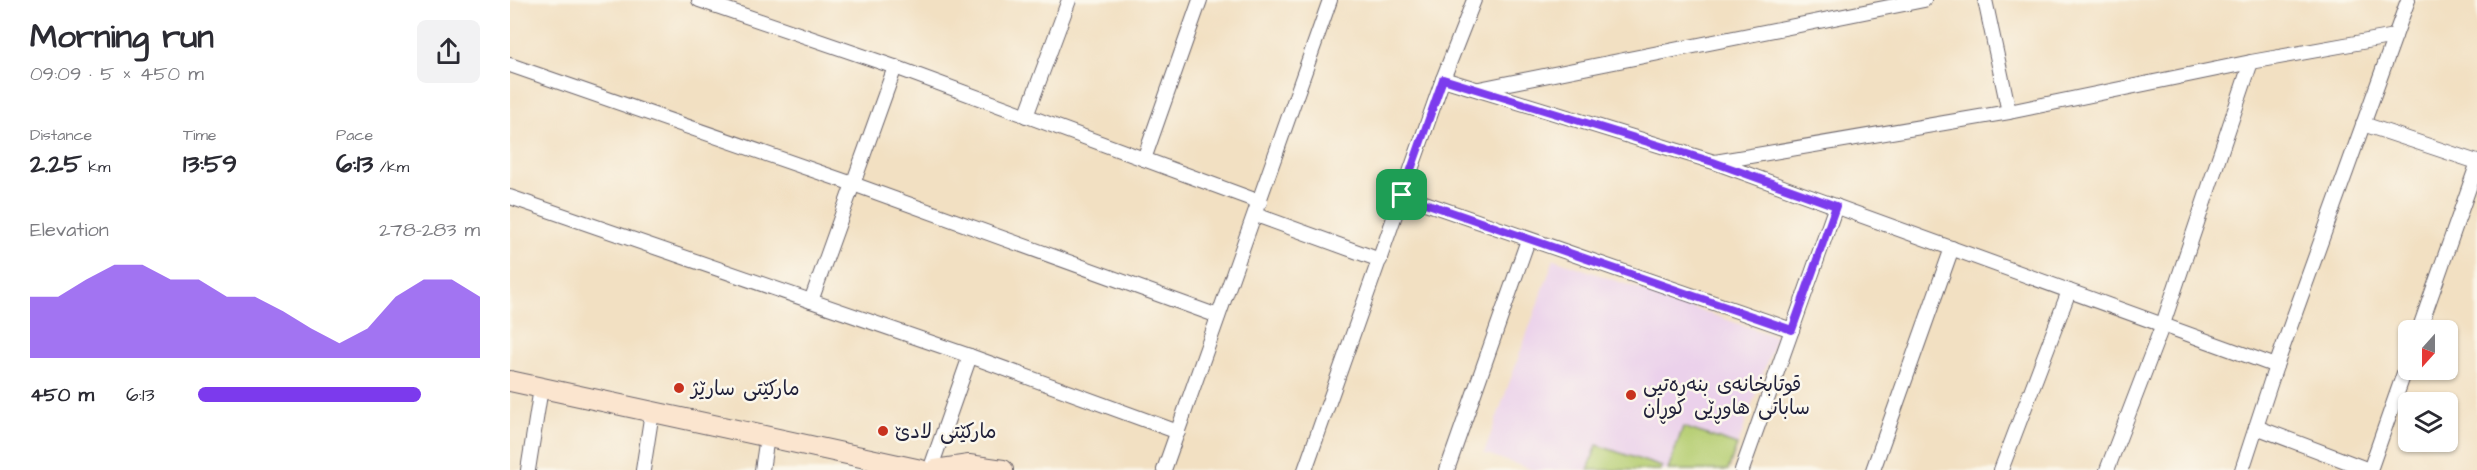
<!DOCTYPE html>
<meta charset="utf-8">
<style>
body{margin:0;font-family:"Architects Daughter","Playpen Sans Arabic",sans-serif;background:#f2f2f3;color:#2b2b33;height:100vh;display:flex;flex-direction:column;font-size:22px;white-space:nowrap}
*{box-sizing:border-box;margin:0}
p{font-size:20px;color:#7c7c81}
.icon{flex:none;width:33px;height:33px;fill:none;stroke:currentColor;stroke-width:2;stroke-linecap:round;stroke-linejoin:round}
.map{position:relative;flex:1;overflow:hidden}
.panel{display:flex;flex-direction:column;background:#fff;width:510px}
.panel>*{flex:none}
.needle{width:39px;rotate:201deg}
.buttons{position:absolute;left:1888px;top:320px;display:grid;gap:12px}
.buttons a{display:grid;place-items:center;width:60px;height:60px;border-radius:9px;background:#fff;box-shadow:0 2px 4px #0004;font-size:30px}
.pin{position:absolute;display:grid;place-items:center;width:51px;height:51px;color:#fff;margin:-26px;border-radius:12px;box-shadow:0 3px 9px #0006}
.round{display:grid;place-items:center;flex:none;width:63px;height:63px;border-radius:9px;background:#f2f2f3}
.summary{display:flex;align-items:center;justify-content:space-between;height:102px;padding:0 30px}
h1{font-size:33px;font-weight:700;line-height:45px}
.figures{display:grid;grid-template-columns:repeat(3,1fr);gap:9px;height:102px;padding:6px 30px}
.figures div{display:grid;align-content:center}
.figures b{font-size:26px;font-weight:700}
.figures small{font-size:16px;font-weight:400}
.figures p{font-size:16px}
.chart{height:168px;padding:12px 30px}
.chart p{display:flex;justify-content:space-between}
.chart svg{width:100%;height:108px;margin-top:6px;fill:#7c3aed;opacity:.7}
ul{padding:0 30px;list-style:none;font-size:20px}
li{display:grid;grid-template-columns:96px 72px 1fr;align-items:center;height:45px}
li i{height:15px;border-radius:8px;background:#7c3aed}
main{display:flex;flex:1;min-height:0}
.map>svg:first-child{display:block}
.built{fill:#ebd1eb}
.pitch{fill:#b6ce72;stroke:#6c7856;stroke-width:1.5}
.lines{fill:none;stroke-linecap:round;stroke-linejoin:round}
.street-casing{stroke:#6b646a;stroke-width:16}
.secondary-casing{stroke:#6b646a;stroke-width:22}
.street{stroke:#fff;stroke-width:14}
.secondary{stroke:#fbe5cf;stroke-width:20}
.route-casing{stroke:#fff;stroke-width:12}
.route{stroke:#7c3aed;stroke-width:8}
.poi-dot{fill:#c8321e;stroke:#fbf7ec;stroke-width:2}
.labels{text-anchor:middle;stroke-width:5;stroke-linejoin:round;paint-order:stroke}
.poi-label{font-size:20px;fill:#22223b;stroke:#fbf7ec;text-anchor:start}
</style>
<main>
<section class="panel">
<div class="summary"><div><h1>Morning run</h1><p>09:09 · 5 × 450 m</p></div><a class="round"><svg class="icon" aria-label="share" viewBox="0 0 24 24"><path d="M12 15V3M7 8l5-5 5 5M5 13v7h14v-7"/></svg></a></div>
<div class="figures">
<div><p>Distance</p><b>2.25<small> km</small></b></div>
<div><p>Time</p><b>13:59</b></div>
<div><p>Pace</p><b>6:13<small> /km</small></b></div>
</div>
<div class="chart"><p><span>Elevation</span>278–283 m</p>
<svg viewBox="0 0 160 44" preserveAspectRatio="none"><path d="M0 44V19L10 19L20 12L30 6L40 6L50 12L60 12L70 19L80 19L90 25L100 32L110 38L120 32L130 19L140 12L150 12L160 19V44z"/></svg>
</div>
<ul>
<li><b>450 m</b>6:13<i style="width:79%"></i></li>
</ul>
</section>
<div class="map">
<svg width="1967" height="470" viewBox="0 0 1967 470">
<rect width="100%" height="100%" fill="#fbf7ec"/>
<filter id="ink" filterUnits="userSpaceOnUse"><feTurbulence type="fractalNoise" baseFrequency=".0167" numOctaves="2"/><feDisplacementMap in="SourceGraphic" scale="12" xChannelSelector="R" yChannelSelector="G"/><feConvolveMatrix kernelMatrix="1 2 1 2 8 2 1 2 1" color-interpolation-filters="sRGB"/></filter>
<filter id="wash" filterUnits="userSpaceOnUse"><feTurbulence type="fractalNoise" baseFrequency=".008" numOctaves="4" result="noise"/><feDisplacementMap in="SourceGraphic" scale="24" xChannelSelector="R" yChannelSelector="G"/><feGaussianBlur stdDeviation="1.35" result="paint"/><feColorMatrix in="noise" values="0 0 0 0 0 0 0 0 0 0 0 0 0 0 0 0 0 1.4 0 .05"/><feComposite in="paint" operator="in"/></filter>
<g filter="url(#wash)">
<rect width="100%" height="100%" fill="#f2e0c2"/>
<polygon class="built" points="1044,259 1266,337 1219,470 1023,470 974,453"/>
<g class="pitch">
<polygon points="1173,427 1227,445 1218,470 1158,470"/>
<polygon points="1087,445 1152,467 1151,470 1078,470"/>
</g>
</g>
<g filter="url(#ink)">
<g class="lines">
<g class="street-casing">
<g id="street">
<polyline points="189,0 385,67 750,202"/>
<polyline points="1475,0 1499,112"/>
<polyline points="0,65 343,184 708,316"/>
<polyline points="933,79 1204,162 1766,366"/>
<polyline points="969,89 1414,0"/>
<polyline points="516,116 559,0"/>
<polyline points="1853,124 1967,162"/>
<polyline points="634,159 690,0"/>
<polyline points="1205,162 1499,112 1741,62 1885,36"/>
<polyline points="892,195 1282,330"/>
<polyline points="0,197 460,356 668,432"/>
<polyline points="746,215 870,260"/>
<polyline points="301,301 385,67"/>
<polyline points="1909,330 1967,165"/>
<polyline points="1746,427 1859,470"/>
<polyline points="18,470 31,388"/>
<polyline points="133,470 142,412"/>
<polyline points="252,470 257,437"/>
<polyline points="420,470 460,356"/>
<polyline points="654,470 820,0"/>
<polyline points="795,470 933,79 964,0"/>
<polyline points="937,470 1018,240"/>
<polyline points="1232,470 1326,206"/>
<polyline points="1363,470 1442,248"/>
<polyline points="1491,470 1559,291"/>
<polyline points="1597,470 1653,324 1741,62"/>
<polyline points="1732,470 1766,366 1898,0"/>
<polyline points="1860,470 1899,359"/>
</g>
</g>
<g class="secondary-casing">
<g id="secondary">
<polyline points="0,381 411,470"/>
<polyline points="425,470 459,465 493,470"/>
</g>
</g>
<use href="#street" class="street"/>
<use href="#secondary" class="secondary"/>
</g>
</g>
<g class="lines" filter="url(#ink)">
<g class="route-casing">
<polygon id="route" points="933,79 1203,162 1326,206 1282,330 892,195"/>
</g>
<use href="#route" class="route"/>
</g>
<g class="poi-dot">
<circle cx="169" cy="388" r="6"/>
<circle cx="1121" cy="395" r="6"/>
<circle cx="373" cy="431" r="6"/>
</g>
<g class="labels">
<g class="poi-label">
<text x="1133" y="391">قوتابخانەی بنەڕەتیی<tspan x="1133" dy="23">ساباتی هاوڕێی کوڕان</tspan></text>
<text x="181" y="395">مارکێتی سارێژ</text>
<text x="385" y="438">ماركێتی لادێ</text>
</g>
</g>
</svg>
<div class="buttons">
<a><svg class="needle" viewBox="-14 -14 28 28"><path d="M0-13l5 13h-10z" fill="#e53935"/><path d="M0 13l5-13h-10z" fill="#7c7c81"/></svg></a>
<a><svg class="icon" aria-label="layers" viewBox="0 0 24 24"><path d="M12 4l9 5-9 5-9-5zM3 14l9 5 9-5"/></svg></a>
</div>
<div class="pin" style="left:892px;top:195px;background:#1e9e55"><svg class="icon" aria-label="arrive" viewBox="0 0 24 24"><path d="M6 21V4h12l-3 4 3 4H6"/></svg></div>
</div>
</main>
